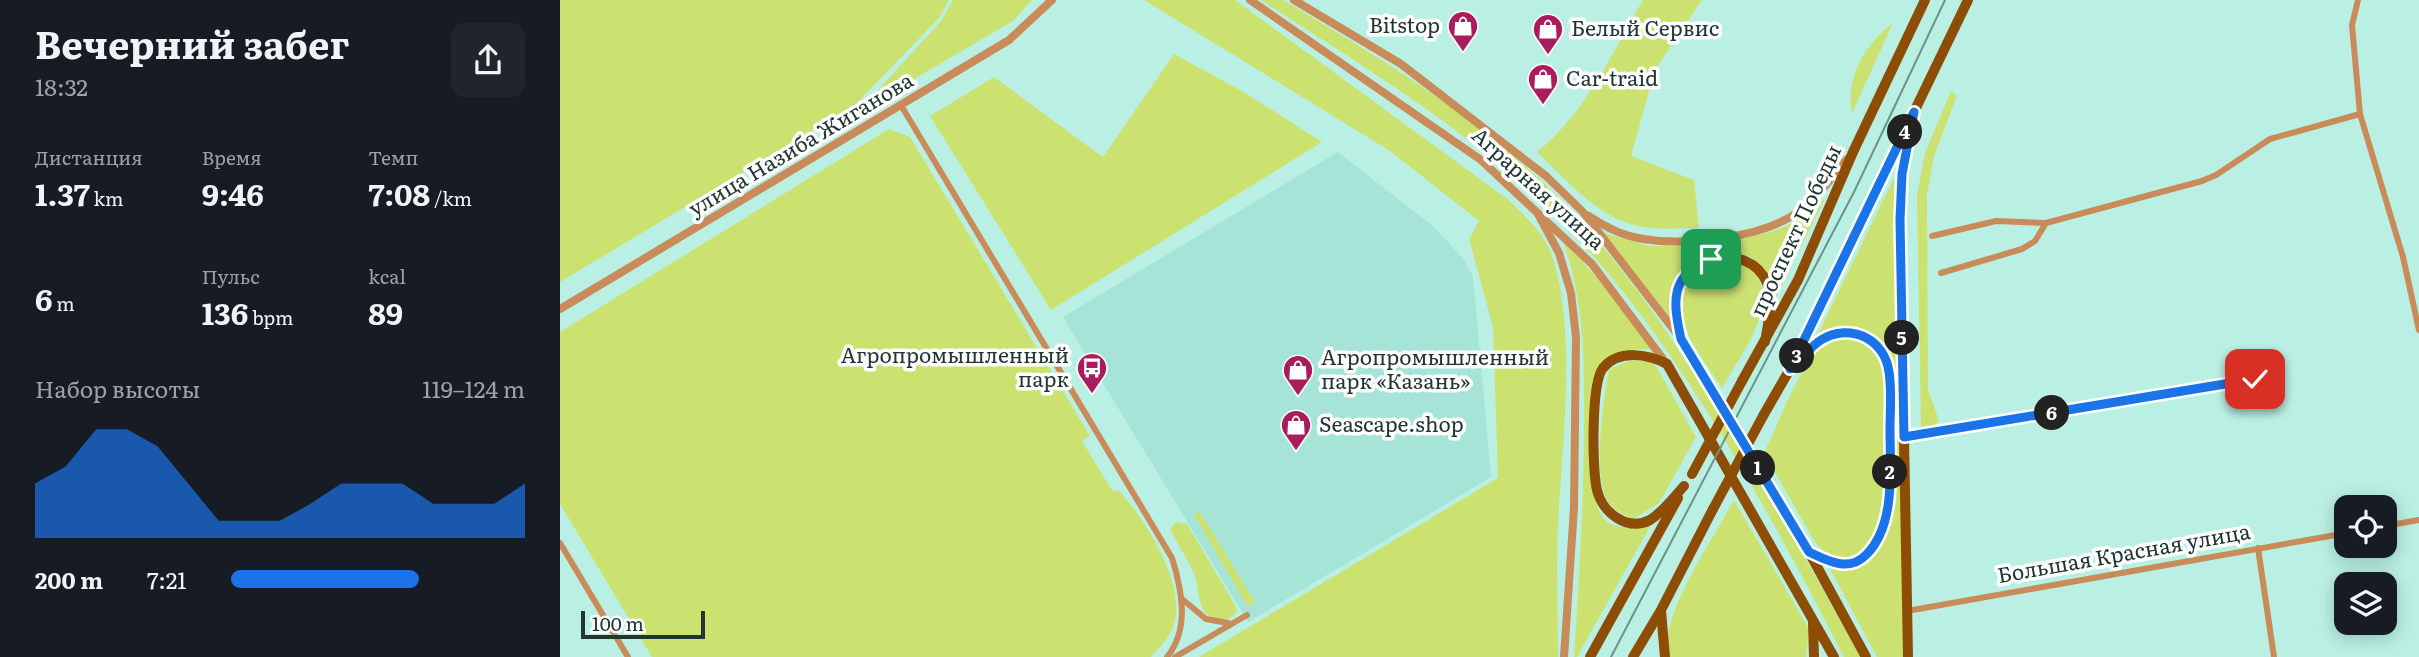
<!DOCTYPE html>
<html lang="ru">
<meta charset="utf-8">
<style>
body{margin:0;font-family:Literata,serif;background:#20242c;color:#f1f3f6;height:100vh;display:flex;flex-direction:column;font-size:26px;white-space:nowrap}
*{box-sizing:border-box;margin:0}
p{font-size:23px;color:#9ea1a6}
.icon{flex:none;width:38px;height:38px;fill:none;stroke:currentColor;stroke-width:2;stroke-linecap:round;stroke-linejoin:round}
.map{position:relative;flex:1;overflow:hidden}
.side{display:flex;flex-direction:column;background:#171b24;width:560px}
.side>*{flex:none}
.tools{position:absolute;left:1774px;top:495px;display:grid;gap:14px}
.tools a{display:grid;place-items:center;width:63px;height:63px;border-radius:14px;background:#171b24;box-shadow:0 4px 18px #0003;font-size:35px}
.scale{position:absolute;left:21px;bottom:18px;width:124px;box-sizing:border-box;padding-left:7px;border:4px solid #203631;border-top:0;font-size:19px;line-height:24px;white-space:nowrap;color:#203631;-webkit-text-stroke:5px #fff;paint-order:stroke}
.pin{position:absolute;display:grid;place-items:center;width:60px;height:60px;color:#fff;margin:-30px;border-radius:14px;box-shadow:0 4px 10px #0006}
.km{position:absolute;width:35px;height:35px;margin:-18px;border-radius:50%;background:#222;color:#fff;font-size:19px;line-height:35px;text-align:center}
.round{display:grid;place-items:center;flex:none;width:74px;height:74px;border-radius:14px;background:#20242c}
.headline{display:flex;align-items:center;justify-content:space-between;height:119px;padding:0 35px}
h1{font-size:38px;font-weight:700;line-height:52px}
.figures{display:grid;grid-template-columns:repeat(3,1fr);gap:10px;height:119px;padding:7px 35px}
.figures div{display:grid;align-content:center}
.figures b{font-size:30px;font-weight:700}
.figures small{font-size:19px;font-weight:400}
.figures p{font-size:19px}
.chart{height:196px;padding:14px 35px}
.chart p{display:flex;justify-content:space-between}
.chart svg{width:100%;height:126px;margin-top:7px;fill:#1a73e8;opacity:.7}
ul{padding:0 35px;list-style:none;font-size:23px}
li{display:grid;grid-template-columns:112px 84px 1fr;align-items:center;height:52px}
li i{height:18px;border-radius:9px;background:#1a73e8}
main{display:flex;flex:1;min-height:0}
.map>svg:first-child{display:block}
.built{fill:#a5e4d6}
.green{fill:#cbe271}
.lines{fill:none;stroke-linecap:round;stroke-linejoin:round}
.minor{stroke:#c98b59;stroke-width:6}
.tertiary{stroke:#c98b59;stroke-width:8}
.primary{stroke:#8e4d04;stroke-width:10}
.tram{stroke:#6c9289;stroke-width:2}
.primary-bridge{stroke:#8e4d04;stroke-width:10}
.route-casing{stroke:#fff;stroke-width:14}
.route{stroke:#1a73e8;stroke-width:9}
.labels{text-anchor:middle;stroke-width:7;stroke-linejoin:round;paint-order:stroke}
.poi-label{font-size:21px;fill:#203631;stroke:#fff;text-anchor:start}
.street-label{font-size:21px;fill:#203631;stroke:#fff}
</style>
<main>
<section class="side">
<div class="headline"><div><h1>Вечерний забег</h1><p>18:32</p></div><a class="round"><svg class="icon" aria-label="share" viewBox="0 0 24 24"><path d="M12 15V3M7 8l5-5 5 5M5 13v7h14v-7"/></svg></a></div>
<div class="figures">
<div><p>Дистанция</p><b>1.37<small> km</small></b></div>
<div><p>Время</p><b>9:46</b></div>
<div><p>Темп</p><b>7:08<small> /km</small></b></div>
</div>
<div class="figures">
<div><b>6<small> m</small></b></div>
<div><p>Пульс</p><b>136<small> bpm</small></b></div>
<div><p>kcal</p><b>89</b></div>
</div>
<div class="chart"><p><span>Набор высоты</span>119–124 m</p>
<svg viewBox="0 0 160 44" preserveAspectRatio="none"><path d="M0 44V25L10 19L20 6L30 6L40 12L50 25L60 38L70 38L80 38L90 32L100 25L110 25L120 25L130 32L140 32L150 32L160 25V44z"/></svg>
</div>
<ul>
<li><b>200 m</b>7:21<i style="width:64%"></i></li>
</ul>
</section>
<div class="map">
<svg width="1859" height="657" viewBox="0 0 1859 657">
<rect width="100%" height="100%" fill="#baf0e3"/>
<polygon class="built" points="778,152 875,228 904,260 913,277 931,477 688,622 503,317"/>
<g class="green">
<polygon points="0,0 389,0 379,18 295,105 0,282"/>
<polygon points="393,0 472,0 453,21 298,112 381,21"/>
<path d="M584,0h91l275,201c15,15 32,30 40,50 28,70 12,196 8,272 -2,44 0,89 0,134h-359l299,-179 -5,-151 -24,-88 10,-18 -89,-70z"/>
<path d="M701,0h22c99,59 202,121 283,205 66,70 118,150 167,232 44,72 87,146 128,220h-17c-75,-146 -169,-321 -285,-438 -88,-88 -194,-151 -298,-219z"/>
<path d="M1083,0h59l-47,70 -24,86 63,24 5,48c-18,0 -38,2 -55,-1 -44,-6 -76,-46 -107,-75 49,-39 75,-99 106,-152z"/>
<path d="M1333,23l-41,90c-7,-36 13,-69 41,-90z"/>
<polygon points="614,54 682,91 762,142 491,310 370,116 434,77 543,157"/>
<polygon points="1391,91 1397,96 1374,156 1367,195 1368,389 1379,421 1371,428 1361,429 1357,195 1365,153"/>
<path d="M329,129l21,8 180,299 -8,5 31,51 5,-2c27,28 66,91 57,131 -3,14 -14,25 -24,36h-499l-92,-153v-172z"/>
<path d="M1334,178l13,479h-30l-49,-92h27l33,-44 8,-35 -4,-122c-12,-32 -40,-49 -74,-30z"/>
<path d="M1265,198l-52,106c-2,-14 -2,-29 -13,-40 -20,-21 -68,-12 -82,13 -5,11 -4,31 -6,43l-68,-87 45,13 80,-1 -1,-3c43,-11 60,-9 97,-44z"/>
<path d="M1002,238l41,47 48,64c-23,0 -43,1 -56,22 -5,31 -12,127 10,149 12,12 33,6 47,3l-75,134h-3c5,-79 10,-156 10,-235 0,-68 1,-118 -22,-184z"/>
<path d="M1178,261c56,27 4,91 -16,127 -12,-19 -29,-40 -37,-61 -17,-43 14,-64 53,-66z"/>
<path d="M1289,336c21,6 28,13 35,33 3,42 14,152 -21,181 -7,6 -17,7 -26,8l-11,-5 -11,-11 -51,-89c14,-29 36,-88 59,-109 7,-7 17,-7 26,-8z"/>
<path d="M1071,360l20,2 6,6 39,69 -37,66 -26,16c-12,-6 -23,-10 -28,-24 -11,-26 -2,-96 4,-125z"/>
<path d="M1174,500l75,129 -3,28h-139c-6,-45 45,-116 67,-157z"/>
<polygon points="639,510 694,601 692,606 686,604 635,516"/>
<path d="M616,522l11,2 48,81 2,6c-5,8 -10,9 -19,8 -23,-3 -17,-29 -24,-46 -7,-15 -17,-29 -24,-44z"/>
</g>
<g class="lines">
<g class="minor">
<polyline points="1798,0 1792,25 1800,114 1843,257 1859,330"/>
<path d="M342,107l270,451c10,32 18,71 -5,99"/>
<polyline points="1372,236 1436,221 1486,223"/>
<polyline points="1381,273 1462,249 1475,241 1486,223 1642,181 1656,175 1710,139 1800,114"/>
<polyline points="1344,437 1695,379"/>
<polyline points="1825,526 1859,520"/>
<polyline points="0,543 68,657"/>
<polyline points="1698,548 1714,657"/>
<polyline points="622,599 646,619 668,623"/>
<polyline points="1347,611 1787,533"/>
<polyline points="615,657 687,615"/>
</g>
<g class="tertiary">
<polyline points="690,0 921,160 1032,264 1106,363"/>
<polyline points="734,0 841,64 986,176 1023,212 1118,335"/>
<polyline points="978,214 999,253 1011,293 1016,337 1014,508 1004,657"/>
<path d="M1029,216c16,11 34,20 54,23 43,7 116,-1 152,-25 21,-13 36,-36 52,-55"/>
<polyline points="0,309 449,40 492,0"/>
</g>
<g class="primary">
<path d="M1205,342c3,-18 9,-42 2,-59 -18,-44 -89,-26 -93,18 -1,12 4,26 7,38l128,213 57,105"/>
<path d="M1237,363c10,-10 20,-22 33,-28 27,-10 55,8 59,36 3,19 1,40 1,59 0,38 6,93 -23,124 -18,19 -39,7 -58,-2"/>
<polyline points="1182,381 1238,280 1293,152 1365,0"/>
<polyline points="1203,416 1230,369 1408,0"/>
<path d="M1124,486c-10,11 -21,26 -34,34 -23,12 -48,-8 -53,-30 -5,-19 -6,-107 6,-122 16,-19 45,-14 64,-4l167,293"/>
<polyline points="1101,611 1105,657"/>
<polyline points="1253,622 1254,657"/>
<polyline points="1030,657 1118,498"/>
<polyline points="1073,657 1101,610 1153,509"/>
<polyline points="1348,657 1340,220 1342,174 1354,112"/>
</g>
<polyline class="tram" points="1051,657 1294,192 1385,0"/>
<g class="primary-bridge">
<polyline points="1132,474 1182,381"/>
<polyline points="1153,509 1203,416"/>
</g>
</g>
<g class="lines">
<g class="route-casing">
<path id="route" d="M1151,259c-42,16 -38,43 -30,80l128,213c19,9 40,21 58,2 29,-30 23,-86 23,-124 0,-19 2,-39 -1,-58 -4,-33 -39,-50 -68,-32 -11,7 -21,20 -31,29l124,-257 -12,62 -2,46 4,217 351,-58"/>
</g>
<use href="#route" class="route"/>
</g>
<defs>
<g id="shop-pin" transform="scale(1.575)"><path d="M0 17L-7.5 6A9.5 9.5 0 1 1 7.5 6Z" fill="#a91d5e" stroke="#fff"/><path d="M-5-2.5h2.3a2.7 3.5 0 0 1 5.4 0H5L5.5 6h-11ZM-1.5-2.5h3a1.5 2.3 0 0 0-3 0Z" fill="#fff"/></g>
<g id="bus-pin" transform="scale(1.575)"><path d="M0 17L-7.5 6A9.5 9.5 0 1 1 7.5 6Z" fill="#a91d5e" stroke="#fff"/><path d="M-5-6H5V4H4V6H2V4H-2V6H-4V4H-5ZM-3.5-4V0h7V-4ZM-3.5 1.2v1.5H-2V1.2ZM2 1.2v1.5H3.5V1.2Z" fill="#fff"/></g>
</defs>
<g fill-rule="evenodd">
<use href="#shop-pin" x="903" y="26"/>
<use href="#shop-pin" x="988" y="29"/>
<use href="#shop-pin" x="983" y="79"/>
<use href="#bus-pin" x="532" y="368"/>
<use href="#shop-pin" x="738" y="370"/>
<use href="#shop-pin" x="736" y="425"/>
</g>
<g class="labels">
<g class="poi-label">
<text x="880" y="33" text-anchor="end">Bitstop</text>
<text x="1011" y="36">Белый Сервис</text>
<text x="1006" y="86">Car-traid</text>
<text x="509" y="363" text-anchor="end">Агропромышленный<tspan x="509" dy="24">парк</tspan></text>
<text x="761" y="365">Агропромышленный<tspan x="761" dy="24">парк «Казань»</tspan></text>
<text x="759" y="432">Seascape.shop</text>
</g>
<g class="street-label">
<text transform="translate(241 145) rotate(-31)" y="7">улица Назиба Жиганова</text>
<text transform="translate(978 189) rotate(42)" y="7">Аграрная улица</text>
<text transform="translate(1236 231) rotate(-65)" y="7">проспект Победы</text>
<text transform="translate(1564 554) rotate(-10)" y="7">Большая Красная улица</text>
</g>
</g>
</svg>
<div class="tools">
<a><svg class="icon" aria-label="locate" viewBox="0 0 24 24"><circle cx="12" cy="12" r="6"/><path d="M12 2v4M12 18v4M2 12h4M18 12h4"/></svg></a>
<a><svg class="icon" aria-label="layers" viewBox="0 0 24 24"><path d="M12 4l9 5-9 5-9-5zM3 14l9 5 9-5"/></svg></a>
</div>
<div class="scale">100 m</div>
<div class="pin" style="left:1151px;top:259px;background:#1e9e55"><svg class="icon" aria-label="arrive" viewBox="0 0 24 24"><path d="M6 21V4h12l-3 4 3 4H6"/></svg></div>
<div class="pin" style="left:1695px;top:379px;background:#d93025"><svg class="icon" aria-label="check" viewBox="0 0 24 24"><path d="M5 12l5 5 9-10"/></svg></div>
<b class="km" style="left:1198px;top:468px">1</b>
<b class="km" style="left:1330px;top:472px">2</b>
<b class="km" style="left:1237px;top:356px">3</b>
<b class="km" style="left:1345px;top:132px">4</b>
<b class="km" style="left:1342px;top:338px">5</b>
<b class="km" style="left:1492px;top:413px">6</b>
</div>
</main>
